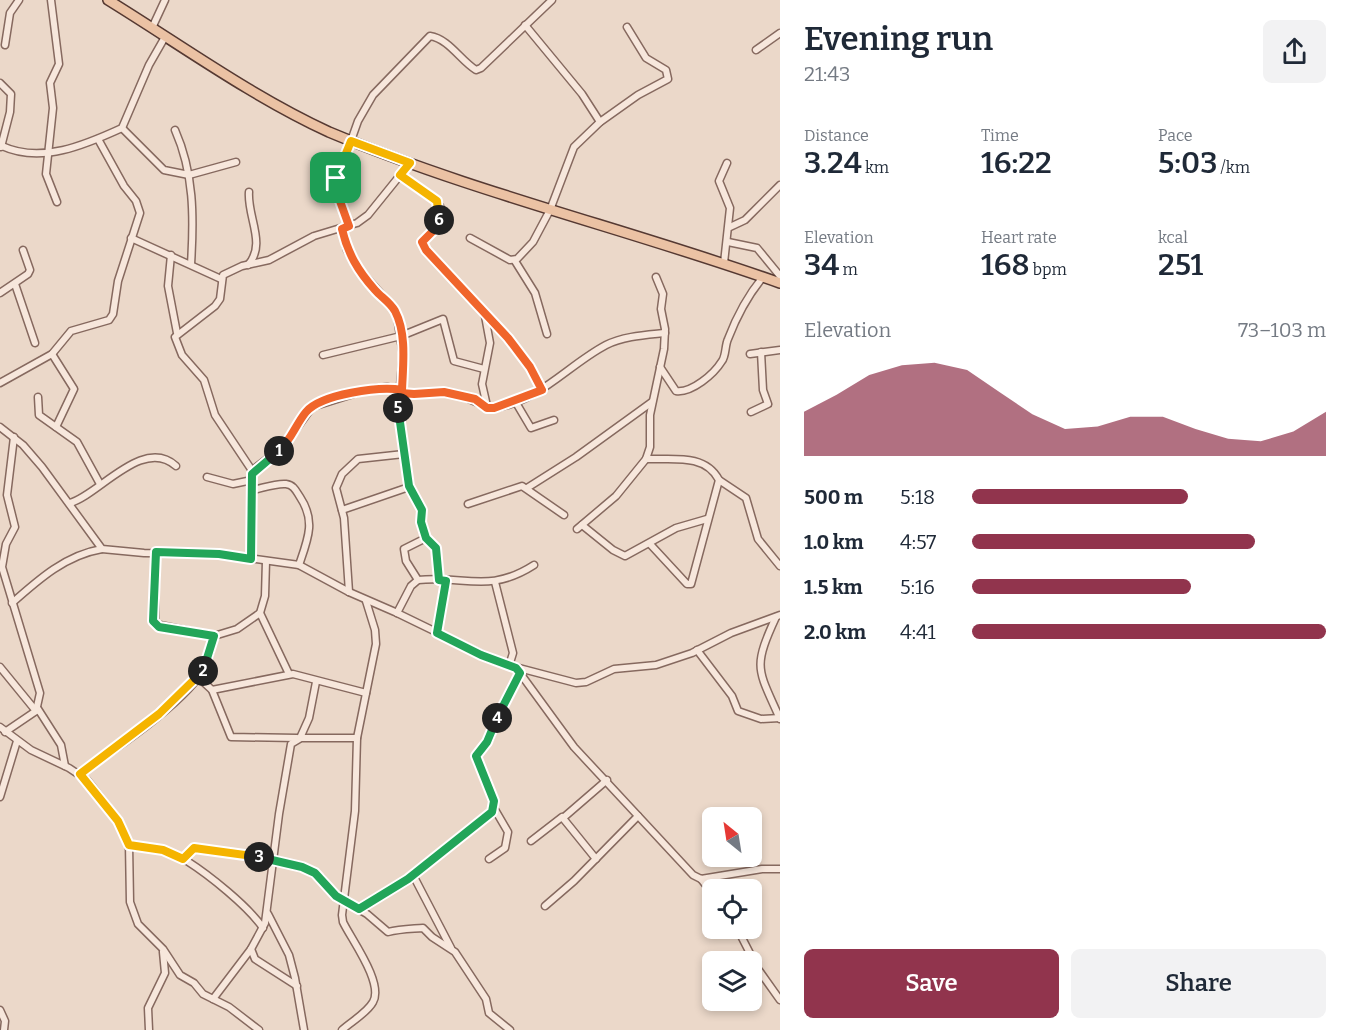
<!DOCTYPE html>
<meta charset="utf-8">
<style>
body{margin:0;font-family:Bitter,serif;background:#f2f2f3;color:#1f2937;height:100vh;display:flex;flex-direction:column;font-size:22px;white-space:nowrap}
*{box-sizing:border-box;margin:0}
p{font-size:20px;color:#747a83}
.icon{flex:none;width:33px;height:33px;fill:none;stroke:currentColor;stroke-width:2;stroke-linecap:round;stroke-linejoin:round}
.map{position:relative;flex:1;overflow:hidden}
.details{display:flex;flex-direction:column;background:#fff;width:570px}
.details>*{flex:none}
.needle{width:39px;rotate:330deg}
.fabs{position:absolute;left:702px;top:807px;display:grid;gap:12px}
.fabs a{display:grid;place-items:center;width:60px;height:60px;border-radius:9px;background:#fff;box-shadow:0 3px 9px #0003;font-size:30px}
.pin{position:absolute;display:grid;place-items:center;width:51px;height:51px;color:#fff;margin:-26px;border-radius:12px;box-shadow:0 3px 9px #0006}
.km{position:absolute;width:30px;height:30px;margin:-15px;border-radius:50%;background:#222;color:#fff;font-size:16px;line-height:30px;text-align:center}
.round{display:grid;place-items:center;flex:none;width:63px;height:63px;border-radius:9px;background:#f2f2f3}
.overview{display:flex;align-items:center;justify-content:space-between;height:102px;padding:0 24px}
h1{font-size:33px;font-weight:600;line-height:45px}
.figures{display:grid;grid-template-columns:repeat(3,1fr);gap:9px;height:102px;padding:6px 24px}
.figures div{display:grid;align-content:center}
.figures b{font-size:30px;font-weight:600}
.figures small{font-size:16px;font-weight:400}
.figures p{font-size:16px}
.chart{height:168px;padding:12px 24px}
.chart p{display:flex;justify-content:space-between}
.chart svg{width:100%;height:108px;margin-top:6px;fill:#91344d;opacity:.7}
.button{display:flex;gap:12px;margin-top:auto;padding:12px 24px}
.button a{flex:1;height:69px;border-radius:9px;background:#91344d;color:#fff;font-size:24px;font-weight:600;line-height:69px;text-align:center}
.button a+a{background:#f2f2f3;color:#1f2937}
ul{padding:0 24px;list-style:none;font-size:20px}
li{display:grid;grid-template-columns:96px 72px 1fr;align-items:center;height:45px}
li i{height:15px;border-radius:8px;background:#91344d}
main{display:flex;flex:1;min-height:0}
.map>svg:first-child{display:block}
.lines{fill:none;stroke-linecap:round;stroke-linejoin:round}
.minor-casing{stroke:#86695f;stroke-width:9}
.primary-casing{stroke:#553932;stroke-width:12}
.minor{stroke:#f7e7dc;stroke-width:6}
.primary{stroke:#ebc2a4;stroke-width:9}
.split-1-casing{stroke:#fff;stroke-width:12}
.split-2-casing{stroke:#fff;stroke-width:12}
.split-3-casing{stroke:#fff;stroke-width:12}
.split-4-casing{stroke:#fff;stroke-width:12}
.split-5-casing{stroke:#fff;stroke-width:12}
.split-6-casing{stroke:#fff;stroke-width:12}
.split-7-casing{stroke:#fff;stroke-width:12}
.split-1{stroke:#f0652b;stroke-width:8}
.split-2{stroke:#22a559;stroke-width:8}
.split-3{stroke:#f5b400;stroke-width:8}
.split-4{stroke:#22a559;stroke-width:8}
.split-5{stroke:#22a559;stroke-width:8}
.split-6{stroke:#f0652b;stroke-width:8}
.split-7{stroke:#f5b400;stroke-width:8}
</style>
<main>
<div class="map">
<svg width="780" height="1030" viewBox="0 0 780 1030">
<rect width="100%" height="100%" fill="#ebd8c9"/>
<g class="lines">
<g class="minor-casing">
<g id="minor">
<polyline points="51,0 59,64 50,83 53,108 46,174 57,202"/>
<polyline points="525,25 582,94 600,122"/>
<polyline points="152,28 165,0"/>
<polyline points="5,45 10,13 19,0"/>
<polyline points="756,50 780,33"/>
<polyline points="0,83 11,94 10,112 1,147"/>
<polyline points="122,128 164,170 189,175 236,162"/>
<path d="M175,130c19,43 19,87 16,134"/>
<path d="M2,146c39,18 83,-1 120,-18l27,-63 16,-28"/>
<polyline points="400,175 431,196 440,206 437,227 422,242 426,250 508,338 530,367 542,390"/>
<path d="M349,226l-14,-40 23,-65 15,-26 57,-59c19,3 30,24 46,34l5,-2 71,-68"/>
<polyline points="730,227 745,220 780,185"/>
<polyline points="342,229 347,250 355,265 391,305 397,316 403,355 398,407 409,486 422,510 421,522 426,538 436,548 439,580"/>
<polyline points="131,238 221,279"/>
<polyline points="470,238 510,260 517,259 533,242 550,210 574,147 600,122 638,95 668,79 666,70 646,58 627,27"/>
<polyline points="728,242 757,248 780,276"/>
<polyline points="171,255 168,286 177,333"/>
<polyline points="515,261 535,293 547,334"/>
<polyline points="724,263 730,208 719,181 727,163"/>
<path d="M248,265c19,-21 -1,-48 1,-73"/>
<polyline points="15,284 35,343"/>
<polyline points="0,293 28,274 30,270 23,250"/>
<polyline points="485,316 490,343 482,384 487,406"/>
<polyline points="52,354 74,389 56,427"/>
<polyline points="750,354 780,350"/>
<polyline points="323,355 401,336 443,319 454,361 484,369"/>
<path d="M660,367l16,24c16,2 38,-17 46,-30 4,-5 3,-16 6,-22 8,-21 21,-45 35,-62"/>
<polyline points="0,383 52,354 71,331 109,320 113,314 118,281 140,213 136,201 124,186 98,139"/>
<path d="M401,393c18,4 36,-3 55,1 9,2 32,15 38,14 45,-6 74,-43 112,-63 18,-9 40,-10 59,-12"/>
<polyline points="38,397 39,415 77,442 100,484"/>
<polyline points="515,401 531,428 554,420"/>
<polyline points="751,412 768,404 763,390 761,352"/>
<polyline points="0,427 23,445 42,467 102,549 144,553 219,554 299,565 349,592 395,612 500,663 576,683 586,682 614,669 656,665 692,653 731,633 780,615"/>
<path d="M646,459c26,1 59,-6 73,21l-28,104h-4l-37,-40"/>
<polyline points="253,472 215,415 204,380 182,355 175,337 215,306 220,299 223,275 242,266 269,260 314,236 357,223 368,215 410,163"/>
<polyline points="207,477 233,484 252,480"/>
<polyline points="719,480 746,498 758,539 780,566"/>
<polyline points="527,488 576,457 652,402"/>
<path d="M253,490c10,-2 23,-7 33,-6 8,1 10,7 14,13 16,24 8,42 -1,68"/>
<path d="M70,503c29,-8 73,-67 106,-37"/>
<polyline points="468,504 522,486 564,515"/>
<polyline points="342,510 409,487"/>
<polyline points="582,525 613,550 625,556 676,528 707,519"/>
<polyline points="577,529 616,496 646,459 650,447 650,415 664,349 665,329 661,309 663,294 656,277"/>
<polyline points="156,552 155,624 214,636 237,629 260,613 265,596 266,561"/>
<polyline points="251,559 252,474 254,469 283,447 312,407 369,389 387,387 401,390"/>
<polyline points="418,580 406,561 404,549 426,538"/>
<polyline points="495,582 513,653 509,666"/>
<polyline points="349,592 344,518 336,488 342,474 358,459 404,454"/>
<path d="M12,603c27,-24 54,-48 90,-54"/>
<polyline points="260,613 289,674"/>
<path d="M397,613l14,-27 7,-6c47,-5 71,14 116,-15"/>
<path d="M776,617c-24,52 -18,52 4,102"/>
<polyline points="437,633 446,581"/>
<polyline points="697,650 732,696 738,711 761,719 780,718"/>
<polyline points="0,667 36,711"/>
<polyline points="517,669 574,747 693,875 701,879 762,869 780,869"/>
<polyline points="198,677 212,690 231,737 297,738"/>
<polyline points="212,690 293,674 366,693"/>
<polyline points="38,709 61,745 65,766"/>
<polyline points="0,727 31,750 69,768 87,780 119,821 129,844 130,902 138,924 163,949 180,975 194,983 203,994 229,1007 259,1030"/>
<polyline points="5,732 36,711 40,693 2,567 6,544 15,527 7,495 14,437"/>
<polyline points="300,738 309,718 316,682"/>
<path d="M80,773c34,-23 101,-68 122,-101 7,-10 9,-24 12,-36"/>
<polyline points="0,797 17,741"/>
<polyline points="563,818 607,780"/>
<polyline points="531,841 562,817 596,859"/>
<path d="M129,845c20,2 41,5 58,16 22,14 61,45 76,67"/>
<path d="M183,859l11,-11 79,11 29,8 19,11 15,18 31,18 21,18c12,-3 23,-3 35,-4l9,9 23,15 31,47 3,14 21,17"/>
<polyline points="489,859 505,848 508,832 494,808"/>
<polyline points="413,875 451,948"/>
<polyline points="701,879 712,893"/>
<polyline points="545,906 574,881 638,816"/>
<polyline points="359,909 408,879 492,812 494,801 475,756 490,738 501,708 520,673"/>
<polyline points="268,914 289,955 295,978 304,1030"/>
<polyline points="737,928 758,969 780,1000"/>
<polyline points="251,949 255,959 297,986"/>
<polyline points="213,999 251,949 265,923 279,814 291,744 301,738 357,738"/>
<polyline points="0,1010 5,1021 4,1030"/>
<polyline points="149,1030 148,1008 165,973 163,952"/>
<path d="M342,1030c10,-9 25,-17 31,-28 11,-19 -22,-63 -30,-80l-1,-7 13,-104 2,-73 19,-94 -1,-14 -9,-29"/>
</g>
</g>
<g class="primary-casing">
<path id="primary" d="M108,0c73,45 143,96 221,132 146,61 302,98 451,151"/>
</g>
<use href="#minor" class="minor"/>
<use href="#primary" class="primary"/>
</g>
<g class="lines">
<g class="split-1-casing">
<path id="split-1" d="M279,451c12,-11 17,-27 27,-39 15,-18 74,-26 96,-22 1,-25 5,-56 -7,-79 -5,-9 -14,-14 -20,-21 -17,-19 -27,-36 -33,-61l7,-3 -13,-36v-12"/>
</g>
<g class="split-2-casing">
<polyline id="split-2" points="203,671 214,636 159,627 153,621 156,552 219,554 251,559 252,474 279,451"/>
</g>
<g class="split-3-casing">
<polyline id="split-3" points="203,671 159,714 80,774 118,821 129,845 163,850 183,859 194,848 259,857"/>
</g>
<g class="split-4-casing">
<polyline id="split-4" points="259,857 302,867 315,873 336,896 359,909 408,879 492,812 494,801 476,756 487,742 497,718"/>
</g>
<g class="split-5-casing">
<polyline id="split-5" points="398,408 409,486 422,510 421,522 426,538 436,548 439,580 446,581 437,633 481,655 516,668 520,673 497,718"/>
</g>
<g class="split-6-casing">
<polyline id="split-6" points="398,408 401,393 414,394 444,392 475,399 487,408 494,408 542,390 530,367 508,338 426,250 422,242 437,227 439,220"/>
</g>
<g class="split-7-casing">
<polyline id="split-7" points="336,178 351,141 410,163 400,175 437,201 439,220"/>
</g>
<use href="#split-1" class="split-1"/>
<use href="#split-2" class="split-2"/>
<use href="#split-3" class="split-3"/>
<use href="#split-4" class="split-4"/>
<use href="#split-5" class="split-5"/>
<use href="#split-6" class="split-6"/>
<use href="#split-7" class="split-7"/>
</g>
</svg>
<div class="fabs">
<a><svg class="needle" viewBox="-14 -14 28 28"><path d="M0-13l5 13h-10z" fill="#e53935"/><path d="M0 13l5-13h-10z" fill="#747a83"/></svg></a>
<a><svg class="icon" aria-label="locate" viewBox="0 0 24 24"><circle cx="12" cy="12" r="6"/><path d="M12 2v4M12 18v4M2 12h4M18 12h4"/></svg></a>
<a><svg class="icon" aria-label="layers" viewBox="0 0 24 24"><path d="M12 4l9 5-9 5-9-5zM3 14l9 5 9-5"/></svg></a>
</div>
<div class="pin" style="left:336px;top:178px;background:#1e9e55"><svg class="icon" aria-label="arrive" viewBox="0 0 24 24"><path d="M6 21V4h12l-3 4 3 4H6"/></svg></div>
<b class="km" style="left:279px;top:451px">1</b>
<b class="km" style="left:203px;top:671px">2</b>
<b class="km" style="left:259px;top:857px">3</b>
<b class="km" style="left:497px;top:718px">4</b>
<b class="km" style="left:398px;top:408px">5</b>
<b class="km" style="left:439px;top:220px">6</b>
</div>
<section class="details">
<div class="overview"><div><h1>Evening run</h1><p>21:43</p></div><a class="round"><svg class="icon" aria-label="share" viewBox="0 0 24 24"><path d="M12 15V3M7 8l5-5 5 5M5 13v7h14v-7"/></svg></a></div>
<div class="figures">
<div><p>Distance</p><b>3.24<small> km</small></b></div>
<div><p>Time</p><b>16:22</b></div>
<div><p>Pace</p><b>5:03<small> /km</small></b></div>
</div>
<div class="figures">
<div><p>Elevation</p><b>34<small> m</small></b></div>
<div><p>Heart rate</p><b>168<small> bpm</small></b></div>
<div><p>kcal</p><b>251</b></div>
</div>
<div class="chart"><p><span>Elevation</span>73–103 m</p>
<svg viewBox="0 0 160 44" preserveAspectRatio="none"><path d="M0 44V26L10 19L20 11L30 7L40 6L50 9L60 18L70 27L80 33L90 32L100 28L110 28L120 33L130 37L140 38L150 34L160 26V44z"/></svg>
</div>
<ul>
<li><b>500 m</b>5:18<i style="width:61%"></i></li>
<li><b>1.0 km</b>4:57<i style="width:80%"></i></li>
<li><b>1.5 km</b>5:16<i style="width:62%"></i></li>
<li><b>2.0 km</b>4:41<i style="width:100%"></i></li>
</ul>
<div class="button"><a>Save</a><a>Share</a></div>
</section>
</main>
